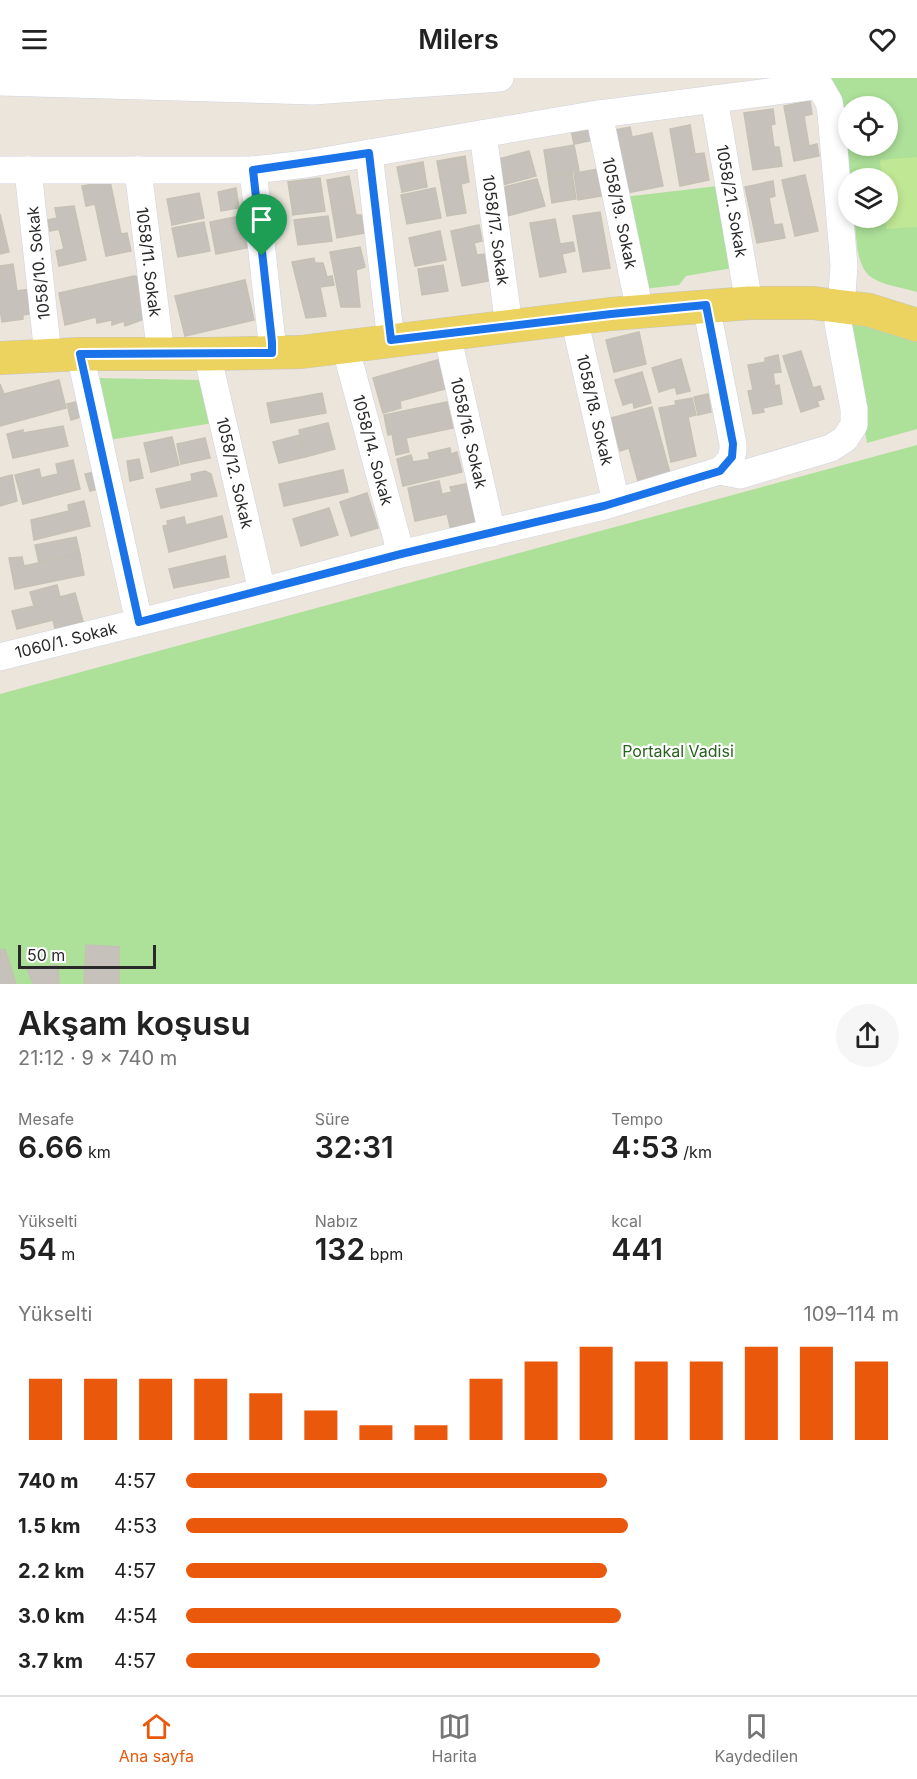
<!DOCTYPE html>
<html lang="tr">
<meta charset="utf-8">
<style>
body{margin:0;font-family:Inter,sans-serif;background:#f6f6f6;color:#222;height:100vh;display:flex;flex-direction:column;font-size:22px;white-space:nowrap}
*{box-sizing:border-box;margin:0}
p{font-size:20px;color:#767676}
.icon{flex:none;width:33px;height:33px;fill:none;stroke:currentColor;stroke-width:2;stroke-linecap:round;stroke-linejoin:round}
.map{position:relative;height:906px;overflow:hidden}
.details{display:flex;flex-direction:column;background:#fff;flex:1}
.details>*{flex:none}
.fabs{position:absolute;left:838px;top:18px;display:grid;gap:12px}
.fabs a{display:grid;place-items:center;width:60px;height:60px;border-radius:50%;background:#fff;box-shadow:0 3px 9px #0003;font-size:30px}
.scale{position:absolute;left:18px;bottom:15px;width:138px;box-sizing:border-box;padding-left:6px;border:3px solid #292929;border-top:0;font-size:16px;line-height:21px;white-space:nowrap;color:#292929;-webkit-text-stroke:4px #fff;paint-order:stroke}
.pin{position:absolute;display:grid;place-items:center;width:51px;height:51px;color:#fff;margin:-62px -26px;border-radius:50% 50% 50% 0;rotate:-45deg;box-shadow:0 0 6px #0007}
.pin .icon{rotate:45deg}
.round{display:grid;place-items:center;flex:none;width:63px;height:63px;border-radius:32px;background:#f6f6f6}
.headline{display:flex;align-items:center;justify-content:space-between;height:102px;padding:0 18px}
h1{font-size:33px;font-weight:600;line-height:45px}
.stats{display:grid;grid-template-columns:repeat(3,1fr);gap:9px;height:102px;padding:6px 18px}
.stats div{display:grid;align-content:center}
.stats b{font-size:30px;font-weight:600}
.stats small{font-size:16px;font-weight:400}
.stats p{font-size:16px}
.chart{height:168px;padding:12px 18px}
.chart p{display:flex;justify-content:space-between}
.chart svg{width:100%;height:108px;margin-top:6px;stroke:#ea580c;stroke-width:6}
ul{padding:0 18px;list-style:none;font-size:20px}
li{display:grid;grid-template-columns:96px 72px 1fr;align-items:center;height:45px}
li i{height:15px;border-radius:8px;background:#ea580c}
header{display:flex;justify-content:space-between;align-items:center;height:78px;padding:0 18px;background:#fff;font-size:27px;font-weight:600}
.dock{display:flex;justify-content:space-around;align-items:center;height:84px;border-top:2px solid #e0e0e0;background:#fff;font-size:16px;color:#767676}
.dock a{display:grid;justify-items:center;gap:3px}
.dock .selected{color:#ea580c}
.map>svg:first-child{display:block}
.green{fill:#ade099;fill-rule:evenodd}
.pitch{fill:#c0e794}
.building{fill:#c6c1ba;stroke:#c6c1b5;stroke-width:1.5}
.lines{fill:none;stroke-linecap:round;stroke-linejoin:round}
.minor-casing{stroke:#d0d3e1;stroke-width:28}
.major-casing{stroke:#c7c7c7;stroke-width:34}
.minor{stroke:#fff;stroke-width:27}
.major{stroke:#ecd25f;stroke-width:33}
.route-casing{stroke:#fff;stroke-width:12}
.route{stroke:#1a73e8;stroke-width:8}
.labels{text-anchor:middle;stroke-width:4.5;stroke-linejoin:round;paint-order:stroke}
.street-label{font-size:16px;fill:#292929;stroke:#fff}
.park-label{font-size:16px;fill:#27631c;stroke:#fff}
</style>
<header><svg class="icon" aria-label="menu" viewBox="0 0 24 24"><path d="M4 6h16M4 12h16M4 18h16"/></svg>Milers<svg class="icon" aria-label="heart" viewBox="0 0 24 24"><path d="M12 20l-8-8c-3-5 5-10 8-4 3-6 11-1 8 4z"/></svg></header>
<div class="map">
<svg width="917" height="906" viewBox="0 0 917 906">
<rect width="100%" height="100%" fill="#ebe5db"/>
<g class="green">
<path d="M832,0h85v214c-14,-4 -35,-7 -46,-15 -16,-12 -14,-42 -17,-59h34v-40h-39v9zM849,28h39v40h-39z"/>
<polygon points="718,108 732,190 686,198 679,207 643,211 624,119"/>
<polygon points="848,242 917,259 917,351 867,365 847,247"/>
<polygon points="96,300 202,302 213,345 109,362"/>
<polygon points="917,367 917,906 0,906 0,616"/>
</g>
<polygon class="pitch" points="917,79 917,149 886,151 888,100 882,100 880,82"/>
<g class="building">
<polygon points="810,23 812,36 804,38 809,68 817,66 819,78 794,83 784,28"/>
<polygon points="773,31 775,46 771,47 774,69 779,69 782,88 753,92 744,35"/>
<polygon points="690,47 695,76 704,75 709,102 680,108 670,51"/>
<polygon points="591,48 594,62 574,66 571,52"/>
<polygon points="630,49 632,59 652,55 663,108 626,115 614,52"/>
<polygon points="574,67 579,93 548,98 544,72"/>
<polygon points="529,73 536,98 502,107 495,82"/>
<polygon points="465,78 469,104 461,106 466,135 447,138 437,83"/>
<polygon points="423,84 427,109 402,114 397,89"/>
<polygon points="604,90 608,117 578,122 574,95"/>
<polygon points="572,95 576,121 552,125 548,99"/>
<polygon points="805,97 818,153 795,158 782,102"/>
<polygon points="349,98 356,137 361,137 365,155 337,160 327,102"/>
<polygon points="320,100 325,133 293,137 288,104"/>
<polygon points="537,101 545,128 507,138 500,110"/>
<polygon points="110,103 121,156 127,155 131,173 106,178 95,126 86,128 82,108"/>
<polygon points="773,103 775,118 769,120 774,147 782,146 785,160 757,165 745,109"/>
<polygon points="236,110 239,130 221,133 218,114"/>
<polygon points="435,110 441,140 407,146 401,117"/>
<polygon points="199,115 204,140 172,147 167,121"/>
<polygon points="74,128 86,182 59,188 56,173 64,171 59,151 50,153 47,142 57,140 55,130"/>
<polygon points="600,134 610,190 583,194 573,138"/>
<polygon points="0,136 9,174 0,176"/>
<polygon points="245,137 251,169 216,176 210,144"/>
<polygon points="328,138 332,163 298,167 294,142"/>
<polygon points="555,141 560,166 573,164 575,173 562,176 566,194 540,199 530,145"/>
<polygon points="204,144 210,173 178,179 172,150"/>
<polygon points="479,147 482,163 474,165 477,177 484,176 489,203 462,208 451,153"/>
<polygon points="440,153 446,182 415,188 409,160"/>
<polygon points="360,169 365,189 356,192 360,229 341,229 330,174"/>
<polygon points="314,180 315,185 323,185 327,199 332,198 334,207 320,209 326,238 306,240 292,184"/>
<polygon points="13,186 17,213 37,210 41,234 23,237 23,241 2,244 0,231 0,188"/>
<polygon points="443,187 448,213 422,217 418,191"/>
<polygon points="134,198 139,199 147,240 125,248 124,243 112,247 112,242 97,245 96,239 65,247 59,215"/>
<polygon points="245,202 254,242 185,258 175,218"/>
<polygon points="639,254 646,286 614,294 606,262"/>
<polygon points="801,273 813,310 820,308 824,321 817,323 819,328 801,334 783,278"/>
<polygon points="778,277 781,294 773,295 775,308 779,307 782,326 763,330 764,334 753,336 748,313 753,312 748,287 765,284 765,280"/>
<polygon points="441,281 444,290 440,291 445,311 400,323 401,330 383,335 373,300"/>
<polygon points="681,281 690,313 677,316 675,309 659,314 652,290"/>
<polygon points="642,294 651,325 634,330 633,324 623,327 615,302"/>
<polygon points="59,302 66,330 0,348 0,306 4,316"/>
<polygon points="322,315 326,335 271,345 267,325"/>
<polygon points="708,316 711,334 698,337 694,319"/>
<polygon points="692,320 696,337 688,339 696,378 671,384 659,330 676,327 675,323"/>
<polygon points="80,323 84,338 71,342 67,326"/>
<polygon points="447,324 453,350 406,360 409,374 396,377 392,356 388,357 384,337"/>
<polygon points="652,329 670,395 638,403 629,370 620,373 611,340"/>
<polygon points="328,345 335,371 305,379 299,352"/>
<polygon points="63,348 68,368 13,380 7,356 23,352 23,355"/>
<polygon points="300,357 305,379 279,385 273,364"/>
<polygon points="172,359 179,387 151,394 144,365"/>
<polygon points="205,360 210,380 181,386 177,366"/>
<polygon points="450,370 451,376 457,374 462,394 403,408 397,381 411,377 413,384 430,381 428,375"/>
<polygon points="139,381 143,400 130,403 127,383"/>
<polygon points="73,382 80,411 23,426 15,397 39,391 41,400 58,396 56,386"/>
<polygon points="343,392 348,414 284,428 279,406"/>
<polygon points="99,393 103,410 90,413 85,396"/>
<polygon points="205,393 211,396 217,418 161,430 156,411 192,403 191,396"/>
<polygon points="12,397 17,423 0,428 0,400"/>
<polygon points="439,403 442,416 452,414 450,409 469,405 487,444 451,452 447,436 415,443 408,410"/>
<polygon points="367,415 378,450 351,458 340,424"/>
<polygon points="84,423 90,448 34,462 31,442 69,433 68,427"/>
<polygon points="329,430 338,457 301,468 293,441"/>
<polygon points="222,438 227,459 169,474 163,448 168,447 167,443 184,439 186,447"/>
<polygon points="76,459 80,476 39,485 35,467"/>
<polygon points="80,476 84,497 15,511 9,480 22,479 24,488"/>
<polygon points="225,478 229,499 174,510 169,491"/>
<polygon points="57,507 60,519 75,515 84,547 56,554 53,542 17,551 12,533 34,528 30,514"/>
<polygon points="86,867 119,869 119,906 84,906"/>
<polygon points="5,871 16,906 0,906 0,872"/>
<polygon points="58,887 59,906 33,906 27,891"/>
</g>
<g class="lines">
<g class="minor-casing">
<g id="minor">
<polyline points="0,4 313,13 500,0"/>
<polyline points="714,21 749,225"/>
<polyline points="599,36 640,233"/>
<polyline points="483,56 509,248"/>
<polyline points="369,75 391,263"/>
<polyline points="0,92 253,92 306,86 592,37 814,8 821,10 829,24 831,35 844,188 841,229 838,245 854,331 854,347 845,361 831,370 740,397 719,393 604,428 401,476 256,515 0,579"/>
<polyline points="28,92 48,277"/>
<polyline points="138,92 161,277"/>
<polyline points="253,92 272,264 272,275"/>
<path d="M706,227l27,139c1,12 -4,20 -14,27"/>
<polyline points="574,240 616,424"/>
<polyline points="447,256 492,455"/>
<polyline points="345,268 401,476"/>
<polyline points="80,276 139,544"/>
<polyline points="207,276 262,513"/>
</g>
</g>
<g class="major-casing">
<polyline id="major" points="0,280 80,276 207,276 301,274 611,236 749,225 813,225 836,228 869,232 917,247"/>
</g>
<use href="#minor" class="minor"/>
<use href="#major" class="major"/>
</g>
<g class="lines">
<g class="route-casing">
<polygon id="route" points="369,75 391,262 611,236 706,227 733,366 732,379 720,393 604,428 401,476 139,544 80,276 272,275 272,264 253,92"/>
</g>
<use href="#route" class="route"/>
</g>
<g class="labels">
<g class="street-label">
<text transform="translate(732 123) rotate(80)" y="6">1058/21. Sokak</text>
<text transform="translate(620 135) rotate(78)" y="6">1058/19. Sokak</text>
<text transform="translate(496 152) rotate(82)" y="6">1058/17. Sokak</text>
<text transform="translate(149 184) rotate(83)" y="6">1058/11. Sokak</text>
<text transform="translate(38 185) rotate(-96)" y="6">1058/10. Sokak</text>
<text transform="translate(595 332) rotate(77)" y="6">1058/18. Sokak</text>
<text transform="translate(469 355) rotate(77)" y="6">1058/16. Sokak</text>
<text transform="translate(373 372) rotate(75)" y="6">1058/14. Sokak</text>
<text transform="translate(235 395) rotate(77)" y="6">1058/12. Sokak</text>
<text transform="translate(66 562) rotate(-14)" y="6">1060/1. Sokak</text>
</g>
<g class="park-label">
<text x="678" y="679">Portakal Vadisi</text>
</g>
</g>
</svg>
<div class="fabs">
<a><svg class="icon" aria-label="locate" viewBox="0 0 24 24"><circle cx="12" cy="12" r="6"/><path d="M12 2v4M12 18v4M2 12h4M18 12h4"/></svg></a>
<a><svg class="icon" aria-label="layers" viewBox="0 0 24 24"><path d="M12 4l9 5-9 5-9-5zM3 14l9 5 9-5"/></svg></a>
</div>
<div class="scale">50 m</div>
<div class="pin" style="left:262px;top:178px;background:#1e9e55"><svg class="icon" aria-label="arrive" viewBox="0 0 24 24"><path d="M6 21V4h12l-3 4 3 4H6"/></svg></div>
</div>
<section class="details">
<div class="headline"><div><h1>Akşam koşusu</h1><p>21:12 · 9 × 740 m</p></div><a class="round"><svg class="icon" aria-label="share" viewBox="0 0 24 24"><path d="M12 15V3M7 8l5-5 5 5M5 13v7h14v-7"/></svg></a></div>
<div class="stats">
<div><p>Mesafe</p><b>6.66<small> km</small></b></div>
<div><p>Süre</p><b>32:31</b></div>
<div><p>Tempo</p><b>4:53<small> /km</small></b></div>
</div>
<div class="stats">
<div><p>Yükselti</p><b>54<small> m</small></b></div>
<div><p>Nabız</p><b>132<small> bpm</small></b></div>
<div><p>kcal</p><b>441</b></div>
</div>
<div class="chart"><p><span>Yükselti</span>109–114 m</p>
<svg viewBox="0 0 160 44" preserveAspectRatio="none"><path d="M5 44V19M15 44V19M25 44V19M35 44V19M45 44V25M55 44V32M65 44V38M75 44V38M85 44V19M95 44V12M105 44V6M115 44V12M125 44V12M135 44V6M145 44V6M155 44V12"/></svg>
</div>
<ul>
<li><b>740 m</b>4:57<i style="width:59%"></i></li>
<li><b>1.5 km</b>4:53<i style="width:62%"></i></li>
<li><b>2.2 km</b>4:57<i style="width:59%"></i></li>
<li><b>3.0 km</b>4:54<i style="width:61%"></i></li>
<li><b>3.7 km</b>4:57<i style="width:58%"></i></li>
</ul>
</section>
<nav class="dock">
<a class="selected"><svg class="icon" aria-label="home" viewBox="0 0 24 24"><path d="M3 11l9-7 9 7M6 9v11h12V9"/></svg>Ana sayfa</a>
<a><svg class="icon" aria-label="map" viewBox="0 0 24 24"><path d="M3 6l6-2 6 2 6-2v14l-6 2-6-2-6 2zM9 4v14M15 6v14"/></svg>Harita</a>
<a><svg class="icon" aria-label="saved" viewBox="0 0 24 24"><path d="M7 4h10v16l-5-4-5 4z"/></svg>Kaydedilen</a>
</nav>
